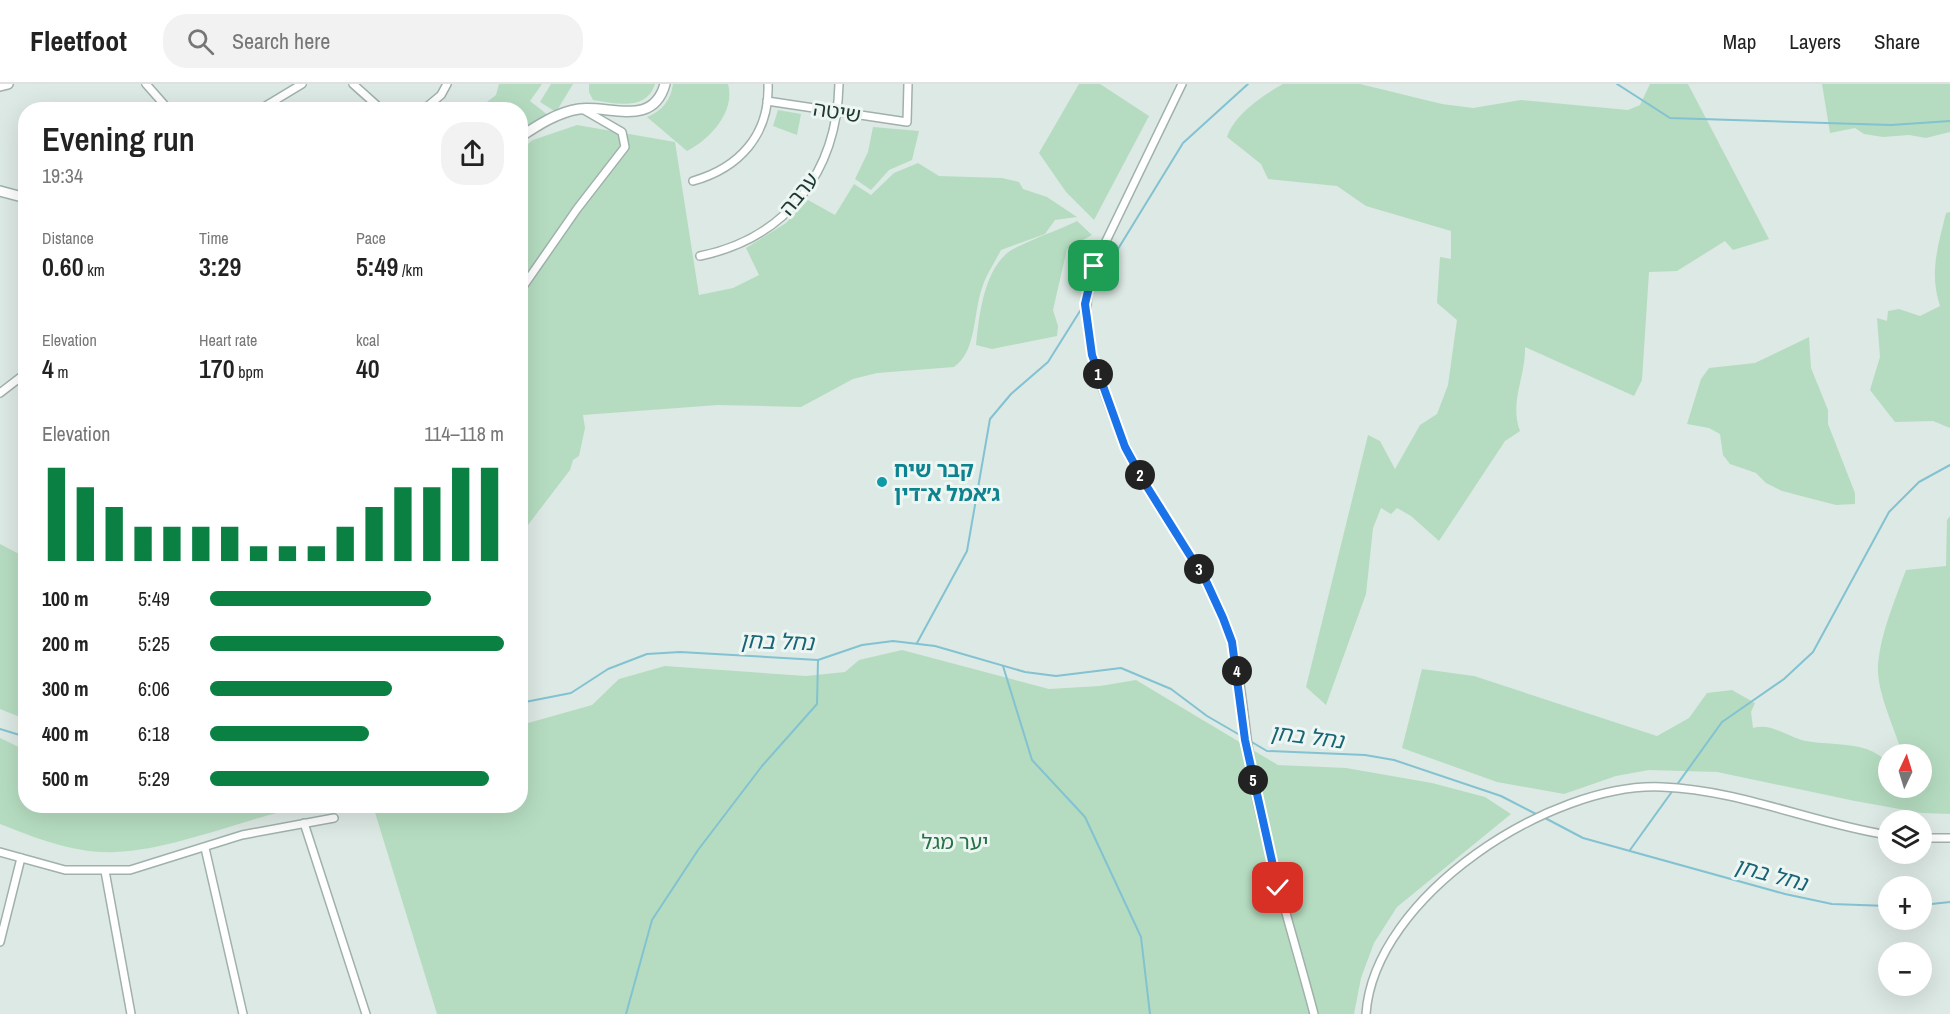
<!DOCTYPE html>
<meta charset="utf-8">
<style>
body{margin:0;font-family:"Archivo Narrow","Noto Sans Hebrew",sans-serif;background:#f2f2f2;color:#222;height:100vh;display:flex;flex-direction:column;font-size:22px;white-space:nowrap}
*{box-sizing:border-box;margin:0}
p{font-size:20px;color:#767676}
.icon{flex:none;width:33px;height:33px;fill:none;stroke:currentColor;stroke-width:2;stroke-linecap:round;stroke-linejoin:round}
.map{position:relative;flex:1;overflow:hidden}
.side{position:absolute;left:18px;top:18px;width:510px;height:711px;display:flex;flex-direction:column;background:#fff;border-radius:24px;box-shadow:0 6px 24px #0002}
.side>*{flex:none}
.needle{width:39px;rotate:4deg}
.fabs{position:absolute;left:1878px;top:660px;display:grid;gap:12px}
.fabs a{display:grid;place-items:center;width:54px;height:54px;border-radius:50%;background:#fff;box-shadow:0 6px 24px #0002;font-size:30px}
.pin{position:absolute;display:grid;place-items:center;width:51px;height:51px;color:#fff;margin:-26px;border-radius:12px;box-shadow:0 3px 9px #0006}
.km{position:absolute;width:30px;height:30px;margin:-15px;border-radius:50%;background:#222;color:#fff;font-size:16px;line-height:30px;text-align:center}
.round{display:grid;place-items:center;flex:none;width:63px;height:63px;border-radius:24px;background:#f2f2f2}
.head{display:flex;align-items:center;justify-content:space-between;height:102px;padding:0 24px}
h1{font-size:33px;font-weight:600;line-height:45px}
.figures{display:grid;grid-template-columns:repeat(3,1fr);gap:9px;height:102px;padding:6px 24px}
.figures div{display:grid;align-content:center}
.figures b{font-size:26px;font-weight:600}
.figures small{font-size:16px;font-weight:400}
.figures p{font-size:16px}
.chart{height:168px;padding:12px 24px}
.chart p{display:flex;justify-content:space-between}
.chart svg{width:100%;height:108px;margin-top:6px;stroke:#0b8043;stroke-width:6}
ul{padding:0 24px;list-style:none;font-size:20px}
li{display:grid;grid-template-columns:96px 72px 1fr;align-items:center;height:45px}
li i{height:15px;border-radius:8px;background:#0b8043}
header{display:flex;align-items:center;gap:36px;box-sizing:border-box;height:84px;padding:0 30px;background:#fff;border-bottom:2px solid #e0e0e0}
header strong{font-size:28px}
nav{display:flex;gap:33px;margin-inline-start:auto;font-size:21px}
.search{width:420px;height:54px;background:#f2f2f2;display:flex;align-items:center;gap:15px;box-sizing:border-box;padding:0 21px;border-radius:24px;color:#767676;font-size:22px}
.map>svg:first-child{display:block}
.green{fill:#b5dcc0}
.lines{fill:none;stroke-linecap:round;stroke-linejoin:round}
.stream{stroke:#82c2d1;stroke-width:2}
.minor-casing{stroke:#a0b1ab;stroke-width:10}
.tertiary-casing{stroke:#a0b1ab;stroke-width:12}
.minor{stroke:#fff;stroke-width:7}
.tertiary{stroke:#fff;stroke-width:9}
.route-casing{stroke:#fff;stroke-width:12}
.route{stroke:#1a73e8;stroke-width:8}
.culture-dot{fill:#0f9aa8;stroke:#edf6f2;stroke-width:2}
.labels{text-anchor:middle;stroke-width:6;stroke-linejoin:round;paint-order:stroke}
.street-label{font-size:21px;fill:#1e3932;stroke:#edf6f2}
.culture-label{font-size:21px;font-weight:bold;fill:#0d838f;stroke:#edf6f2;text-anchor:start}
.park-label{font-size:21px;fill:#287046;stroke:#edf6f2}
.water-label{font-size:22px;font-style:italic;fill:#186375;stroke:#edf6f2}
</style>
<header>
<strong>Fleetfoot</strong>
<div class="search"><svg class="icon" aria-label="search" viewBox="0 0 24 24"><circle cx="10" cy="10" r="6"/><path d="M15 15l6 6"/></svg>Search here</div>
<nav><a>Map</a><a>Layers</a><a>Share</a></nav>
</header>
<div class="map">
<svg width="1950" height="930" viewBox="0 0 1950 930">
<rect width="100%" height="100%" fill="#dde9e4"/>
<g class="green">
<polygon points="499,0 542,0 530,17 549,32 521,46 520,26 486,25 483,21 496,11"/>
<polygon points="551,0 573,0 556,28 540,18"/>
<path d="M589,0h66c-9,28 -40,19 -62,16l-4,-8z"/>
<path d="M673,0h55c8,28 -19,56 -41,67l-40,-34c15,-6 24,-17 26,-33z"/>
<polygon points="1079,0 1100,0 1149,32 1094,136 1066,108 1039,69"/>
<path d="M1283,0h77l82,20 31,4 48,-8 107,10 12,-5 10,-21h38l81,155 -36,11 -8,-9 -48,30 -28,1 -7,108 -8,16 -109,-49c1,29 -16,55 -5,84l-15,10 -66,100 -28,-25 -14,-8 -6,6 -10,-6 -8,20 -7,66 -40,111 -20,-18 62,-252 12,6 15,28 25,-44 17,-11 11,-29 9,-65 -20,-17 3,-46 11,2v-28l-85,-25 -29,-20 -69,-7 -7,-15 -34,-27c7,-22 36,-42 56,-53z"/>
<polygon points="1822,0 1950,0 1950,48 1926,54 1909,51 1883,53 1864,50 1855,44 1830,49"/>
<polygon points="778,26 801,30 797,51 773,42"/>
<path d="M577,41l98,17 24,153 34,-7 26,-13 -13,-27 40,-25 22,-23 27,15 19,-31 17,11 23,-22 24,-10 21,13 63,2 17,4 4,7 24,8 30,20 -22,3 -10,14 -44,16c-6,12 -15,25 -19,38 -9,25 -5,63 -28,79l-77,6 -24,6 -52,28 -83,-2 -135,10 2,13 -6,28 -6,4 -3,10 -49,64 -1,-384 13,-10z"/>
<polygon points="873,43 919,47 912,76 889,86 871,106 855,95 868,68"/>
<path d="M1950,128v216l-17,-7 -38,1 -25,-32 10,-33 -3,-39 10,3 1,-10 11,-2 21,7 20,-10c-11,-33 -2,-60 6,-93z"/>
<path d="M1077,137l15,14 -25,14 -14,61 5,16 -1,10 -65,13 -16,-4c3,-28 7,-70 30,-91 11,-10 54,-24 71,-33z"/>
<polygon points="1809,253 1811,284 1828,326 1828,340 1855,409 1855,420 1836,421 1782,407 1766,399 1756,389 1730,380 1723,371 1720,350 1709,344 1687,340 1701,295 1709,284 1755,279"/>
<path d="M1950,432v298l-28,-1 -67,-12 -138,-29 -68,-2 -33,6 -52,18 -67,-12 -95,-34 20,-79 52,7 183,60 32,-18 18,-25 25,-3 23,13 -4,9 2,16c19,-6 35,10 53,13 25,5 65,-1 82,23v24h34v-34h-20c-7,-26 -26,-62 -24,-90 3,-32 17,-64 28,-94l40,-4 1,-46z"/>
<polygon points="0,460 25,473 25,635 0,625"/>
<polygon points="902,566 1049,605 1100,602 1136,596 1278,681 1346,684 1432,699 1485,713 1511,730 1397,823 1374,859 1361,894 1354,930 437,930 373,722 520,722 521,641 592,621 619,595 665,582 806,592 845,588 859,576"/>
<path d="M0,654l25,12 1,56h280c-61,12 -132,44 -191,46 -40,2 -79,-14 -115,-28z"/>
</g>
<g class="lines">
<g class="stream">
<polyline points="1617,0 1670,34 1891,41 1950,37"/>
<polyline points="1091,209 1183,59 1248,0"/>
<polyline points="917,559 967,467 990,335 1011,310 1048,278 1085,219"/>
<polyline points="1003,582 1032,676 1085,733 1141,853 1150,930"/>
<polyline points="520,619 571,609 608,585 647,570 680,568 818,576 862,561 893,557 935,562 1025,588 1056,592 1121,584 1171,605 1207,632 1245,654"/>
<polyline points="0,645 26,653"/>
<polyline points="1250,657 1267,667 1365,671 1394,676 1501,712 1540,732"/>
<polyline points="1545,734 1583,754 1785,810 1832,820 1888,822"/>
<polyline points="1630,766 1722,638 1784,595 1813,568 1889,428 1919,398 1950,381"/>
<polyline points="1922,821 1950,818"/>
<polyline points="626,930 652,836 698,766 762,682 817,620 818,576"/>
</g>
<g class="minor-casing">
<g id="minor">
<polyline points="146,0 169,26"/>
<polyline points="353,0 382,26"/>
<path d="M1182,0l-88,182c-13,44 -7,72 6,115 12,34 25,68 43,100 26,46 60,87 80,136 20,49 21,116 31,169 16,78 40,152 60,228"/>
<polyline points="767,17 907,38 908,0"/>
<polyline points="259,26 302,0"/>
<polyline points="423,26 441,11 447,0"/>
<path d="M693,97c46,-13 77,-46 75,-97"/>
<path d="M700,172c87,-18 137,-84 139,-172"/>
<polyline points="520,207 577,125 625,63 622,48 584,26"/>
<polyline points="0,309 26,289"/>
<polyline points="304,739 366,930"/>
<polyline points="1922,754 1950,754"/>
<polyline points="205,764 243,930"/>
<polyline points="0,768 65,786 130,786 242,751 334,734"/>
<polyline points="105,787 131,930"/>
<polyline points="0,858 21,774"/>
<path d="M1366,930c8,-118 185,-232 296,-227 78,3 150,36 226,48"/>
</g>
</g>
<g class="tertiary-casing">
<g id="tertiary">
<polyline points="0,2 8,0"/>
<path d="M520,53c18,-12 38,-25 59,-28 31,-4 74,19 86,-25"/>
<polyline points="0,107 26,114"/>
</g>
</g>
<use href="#minor" class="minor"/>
<use href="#tertiary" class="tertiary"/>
</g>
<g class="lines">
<g class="route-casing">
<polyline id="route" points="1094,182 1085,220 1092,271 1125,363 1144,398 1206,497 1223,534 1232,558 1245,656 1278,804"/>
</g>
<use href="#route" class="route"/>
</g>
<circle class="culture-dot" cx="882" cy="398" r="6"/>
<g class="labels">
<g class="street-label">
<text transform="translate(837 28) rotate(9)" y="7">שיטה</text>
<text transform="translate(799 110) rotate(-51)" y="7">ערבה</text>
</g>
<g class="culture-label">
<text x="894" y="393">קבר שיח<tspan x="894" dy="24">ג׳אמל א־דין</tspan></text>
</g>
<g class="park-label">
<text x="955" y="765">יער מגל</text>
</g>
<g class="water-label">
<text transform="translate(777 557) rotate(2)" y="8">נחל בחן</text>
<text transform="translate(1307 652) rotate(7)" y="8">נחל בחן</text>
<text transform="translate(1771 790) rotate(15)" y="8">נחל בחן</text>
</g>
</g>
</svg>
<div class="fabs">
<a><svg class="needle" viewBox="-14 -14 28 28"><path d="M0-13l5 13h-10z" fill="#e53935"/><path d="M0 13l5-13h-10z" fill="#767676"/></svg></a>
<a><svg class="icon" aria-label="layers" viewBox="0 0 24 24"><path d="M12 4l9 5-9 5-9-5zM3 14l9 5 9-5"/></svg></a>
<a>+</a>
<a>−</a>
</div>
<div class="pin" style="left:1094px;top:182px;background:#1e9e55"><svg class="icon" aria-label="arrive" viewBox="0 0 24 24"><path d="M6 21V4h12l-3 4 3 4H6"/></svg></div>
<div class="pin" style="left:1278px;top:804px;background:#d93025"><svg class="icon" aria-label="check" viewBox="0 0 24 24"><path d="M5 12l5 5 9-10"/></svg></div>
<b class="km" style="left:1098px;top:290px">1</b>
<b class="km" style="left:1140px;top:391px">2</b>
<b class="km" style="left:1199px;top:485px">3</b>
<b class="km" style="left:1237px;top:587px">4</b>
<b class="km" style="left:1253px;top:696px">5</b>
<section class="side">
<div class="head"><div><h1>Evening run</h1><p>19:34</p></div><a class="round"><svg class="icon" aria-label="share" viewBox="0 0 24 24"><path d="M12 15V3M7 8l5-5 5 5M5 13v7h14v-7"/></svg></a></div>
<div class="figures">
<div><p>Distance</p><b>0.60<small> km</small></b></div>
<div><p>Time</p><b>3:29</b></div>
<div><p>Pace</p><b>5:49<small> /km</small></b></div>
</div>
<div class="figures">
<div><p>Elevation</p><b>4<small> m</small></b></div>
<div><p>Heart rate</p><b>170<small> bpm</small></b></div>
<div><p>kcal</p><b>40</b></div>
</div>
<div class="chart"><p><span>Elevation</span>114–118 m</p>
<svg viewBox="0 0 160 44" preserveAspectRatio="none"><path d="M5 44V6M15 44V14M25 44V22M35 44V30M45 44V30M55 44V30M65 44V30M75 44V38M85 44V38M95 44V38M105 44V30M115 44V22M125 44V14M135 44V14M145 44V6M155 44V6"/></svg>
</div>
<ul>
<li><b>100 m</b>5:49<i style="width:75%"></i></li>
<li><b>200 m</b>5:25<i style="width:100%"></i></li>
<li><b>300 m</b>6:06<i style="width:62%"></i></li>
<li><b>400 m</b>6:18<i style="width:54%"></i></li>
<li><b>500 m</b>5:29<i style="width:95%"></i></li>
</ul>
</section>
</div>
